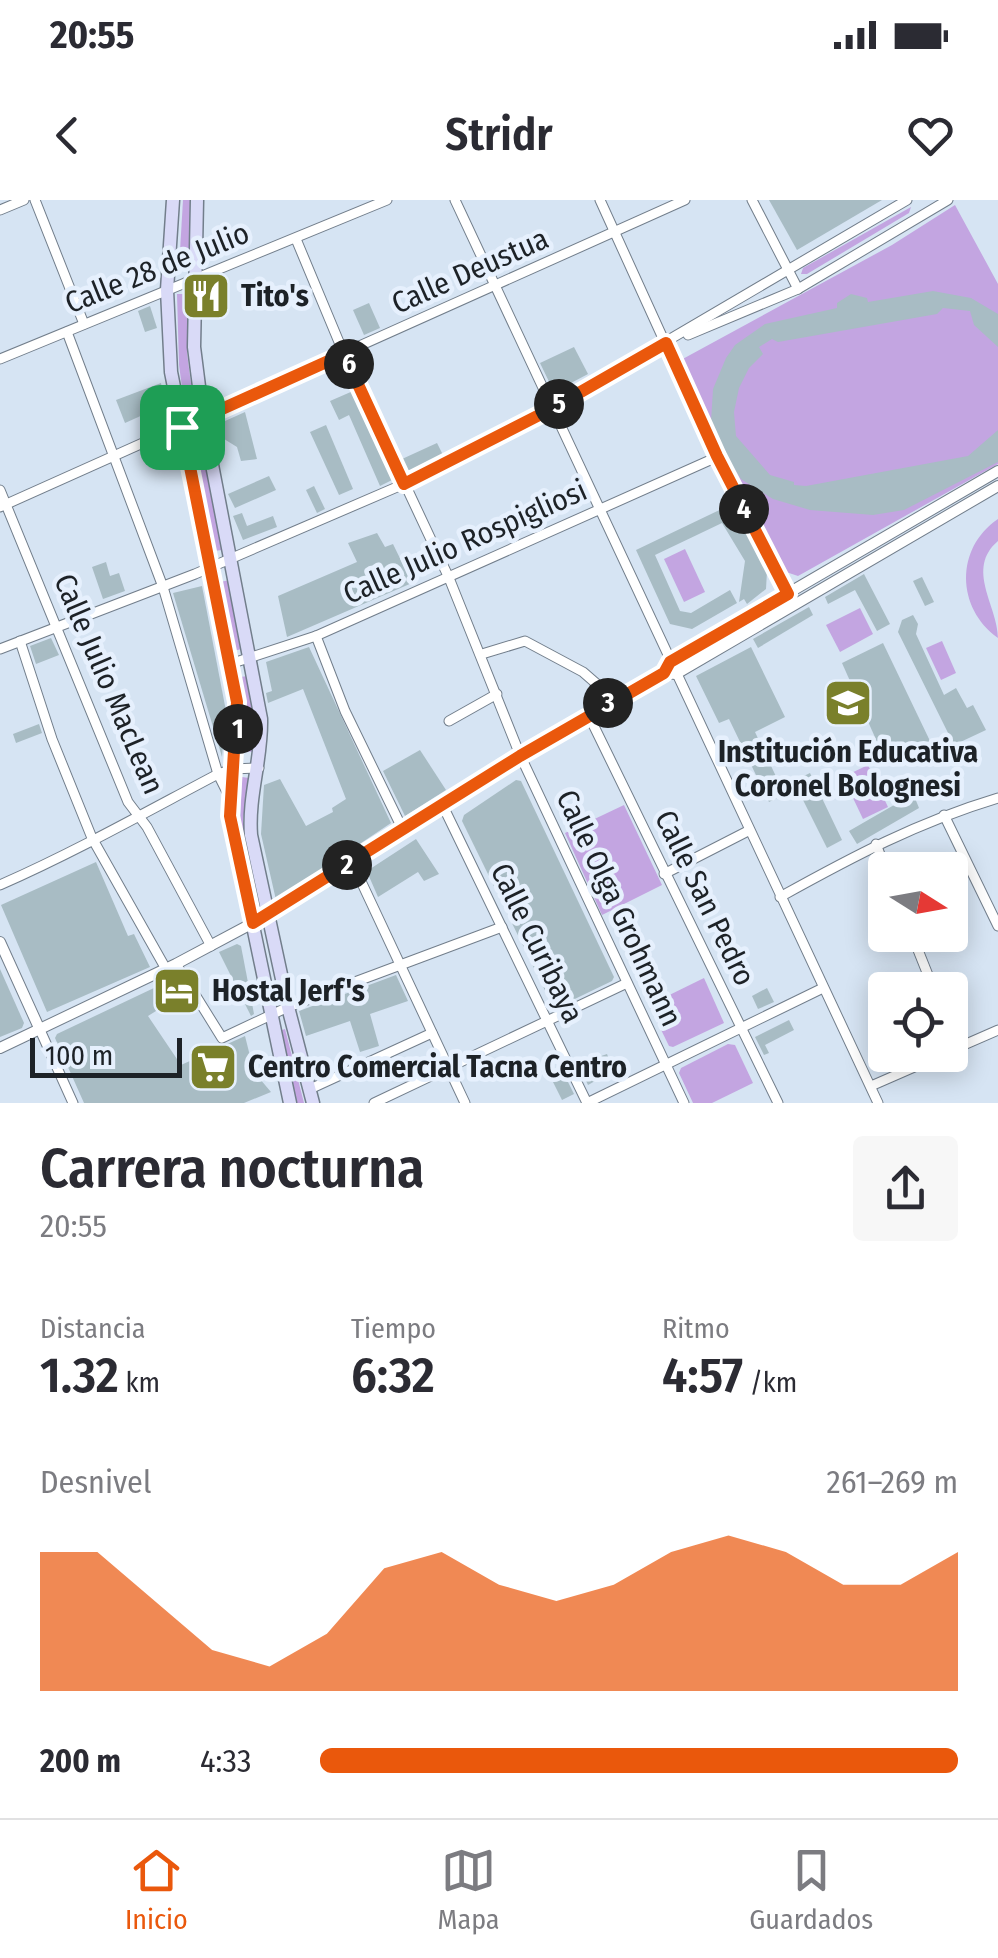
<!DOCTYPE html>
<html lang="es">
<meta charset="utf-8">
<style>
body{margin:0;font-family:"Fira Sans Condensed",sans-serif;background:#f7f7f7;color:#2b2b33;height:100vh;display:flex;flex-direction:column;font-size:38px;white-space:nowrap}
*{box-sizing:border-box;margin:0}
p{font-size:32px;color:#7c7c81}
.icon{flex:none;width:55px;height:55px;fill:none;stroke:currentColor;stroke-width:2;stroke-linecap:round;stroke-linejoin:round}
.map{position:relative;height:903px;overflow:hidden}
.side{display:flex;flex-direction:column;background:#fff;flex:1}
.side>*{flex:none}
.needle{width:65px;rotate:101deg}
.buttons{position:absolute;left:868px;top:652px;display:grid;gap:20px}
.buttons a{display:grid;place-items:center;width:100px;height:100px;border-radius:10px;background:#fff;box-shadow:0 5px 25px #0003;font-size:50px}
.scale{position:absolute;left:30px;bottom:25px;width:152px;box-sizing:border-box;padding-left:10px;border:5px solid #1d2227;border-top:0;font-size:28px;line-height:35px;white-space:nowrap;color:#1d2227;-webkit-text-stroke:8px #e6f0fd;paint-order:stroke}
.pin{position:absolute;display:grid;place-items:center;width:85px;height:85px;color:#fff;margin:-42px;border-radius:20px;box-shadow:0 5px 15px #0006}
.km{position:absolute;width:50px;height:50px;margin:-25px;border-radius:50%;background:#222;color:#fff;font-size:28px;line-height:50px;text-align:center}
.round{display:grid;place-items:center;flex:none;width:105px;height:105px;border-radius:10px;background:#f7f7f7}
.summary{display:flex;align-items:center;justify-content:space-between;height:170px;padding:0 40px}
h1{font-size:55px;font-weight:600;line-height:75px}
.stats{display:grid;grid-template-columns:repeat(3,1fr);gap:15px;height:170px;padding:10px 40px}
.stats div{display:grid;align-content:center}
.stats b{font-size:50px;font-weight:600}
.stats small{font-size:28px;font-weight:400}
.stats p{font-size:28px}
.chart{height:280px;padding:20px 40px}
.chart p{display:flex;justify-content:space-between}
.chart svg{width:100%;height:180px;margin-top:10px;fill:#ea580c;opacity:.7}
ul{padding:0 40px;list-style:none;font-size:32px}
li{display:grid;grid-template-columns:160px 120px 1fr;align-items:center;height:75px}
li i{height:25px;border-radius:12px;background:#ea580c}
.status{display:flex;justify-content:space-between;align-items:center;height:70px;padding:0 50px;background:#fff;direction:ltr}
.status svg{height:28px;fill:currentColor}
header{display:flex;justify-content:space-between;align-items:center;height:130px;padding:0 40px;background:#fff;font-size:45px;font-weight:600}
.menu{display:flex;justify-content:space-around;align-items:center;height:140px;border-top:2px solid #e1e1e2;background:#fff;font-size:28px;color:#7c7c81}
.menu a{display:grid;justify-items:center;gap:5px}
.menu .current{color:#ea580c}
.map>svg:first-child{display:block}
.green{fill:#c3a5e1}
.building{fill:#a8bcc4}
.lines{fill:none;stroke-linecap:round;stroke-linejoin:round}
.minor-casing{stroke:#727e8b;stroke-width:11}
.tertiary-casing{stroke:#727e8b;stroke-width:12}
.secondary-casing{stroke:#727e8b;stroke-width:15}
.minor{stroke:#fff;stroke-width:9}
.tertiary{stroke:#fff;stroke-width:10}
.secondary{stroke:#d9daf7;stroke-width:12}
.route-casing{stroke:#fff;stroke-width:20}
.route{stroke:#ea580c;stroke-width:12}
.labels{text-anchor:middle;stroke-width:9;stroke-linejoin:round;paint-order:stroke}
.street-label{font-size:30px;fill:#1d2227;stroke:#e6f0fd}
.poi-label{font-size:30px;font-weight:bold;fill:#1d2227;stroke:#e6f0fd;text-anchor:start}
</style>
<div class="status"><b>20:55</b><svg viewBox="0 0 49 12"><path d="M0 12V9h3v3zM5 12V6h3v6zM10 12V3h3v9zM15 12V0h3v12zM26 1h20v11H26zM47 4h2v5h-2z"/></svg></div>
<header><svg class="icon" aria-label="back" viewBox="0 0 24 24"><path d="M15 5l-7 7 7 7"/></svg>Stridr<svg class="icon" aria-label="heart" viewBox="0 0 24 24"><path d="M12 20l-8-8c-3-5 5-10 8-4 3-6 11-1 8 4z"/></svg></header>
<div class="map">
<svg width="998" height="903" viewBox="0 0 998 903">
<rect width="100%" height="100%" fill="#d6e4f3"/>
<g class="green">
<polygon points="183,0 193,0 188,70 179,68"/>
<polygon points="955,5 998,84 998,264 798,376 786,372 720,253 679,161 892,45"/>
<polygon points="911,7 909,13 807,74 801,74 803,68"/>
<polygon points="177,94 189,94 187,153 194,207 185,209 179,165"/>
<polygon points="202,236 222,350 214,351 192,240"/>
<path d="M998,319v22c-33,28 0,65 0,97 -42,-30 -43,-90 0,-119z"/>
<polygon points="685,349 705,392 684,402 664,359"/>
<polygon points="230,380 242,449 233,451 220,382"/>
<polygon points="860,408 873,434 840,452 826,425"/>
<polygon points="942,441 956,473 941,480 926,448"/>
<polygon points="248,476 254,519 253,552 243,551 245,521 240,477"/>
<polygon points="868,565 888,607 863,619 843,577"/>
<polygon points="242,577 249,578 243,620 259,704 256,707 240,630"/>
<polygon points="624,605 662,685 602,715 565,633"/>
<polygon points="704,778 724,823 673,847 669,846 649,805"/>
<polygon points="285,829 304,903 296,903 279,831"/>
<polygon points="728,844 735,845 753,883 712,903 693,903 679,873 681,868"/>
</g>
<g class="building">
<polygon points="769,0 882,0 797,50"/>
<polygon points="933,91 971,98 998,114 998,147 974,125 970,111 943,108 937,114 778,142 772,139 759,147 763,154 749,168 739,188 734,212 736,236 770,275 794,282 794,285 806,286 968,256 998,230 998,262 904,310 873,315 810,310 773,299 741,279 724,253 711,222 713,189 726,158 735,145 765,124 837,108 837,103 851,94 867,98 868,102"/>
<polygon points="369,103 380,128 364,135 353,110"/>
<polygon points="150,106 157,128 145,132 138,111"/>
<polygon points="574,147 588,174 554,192 540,163"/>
<polygon points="161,183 165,205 125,223 116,200"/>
<polygon points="353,191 392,280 380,286 349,215 339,220 330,201"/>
<polygon points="245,212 257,259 241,261 237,247 216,234 225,221"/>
<polygon points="326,225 353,289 339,295 310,232"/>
<polygon points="437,243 443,255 409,273 402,259"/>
<polygon points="269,276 276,290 235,308 228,294"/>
<polygon points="314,286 325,309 317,313 306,290"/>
<polygon points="732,304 767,371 766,389 747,404 744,399 739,402 745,361 722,323 655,355 680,411 691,413 730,390 737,403 692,429 670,424 636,350"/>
<polygon points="242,313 247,326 273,316 277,327 243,340 233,316"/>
<polygon points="377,333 385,347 393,344 412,383 287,437 278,396 357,362 348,343"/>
<polygon points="106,362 110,376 119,373 125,391 103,399 92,367"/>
<polygon points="864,374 890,424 877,431 855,390 828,404 825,397"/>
<polygon points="922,377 934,402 925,406 913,381"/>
<polygon points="202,386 226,511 222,557 173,393"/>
<polygon points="809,407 813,415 758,448 753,439"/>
<polygon points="913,415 918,424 916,434 944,495 956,488 967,508 973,505 986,530 954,545 898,432 902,420"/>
<polygon points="51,438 59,455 36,464 30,446"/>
<polygon points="883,443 930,541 886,562 842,463"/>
<polygon points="309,447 391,623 276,700 261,634 264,585 280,579 306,626 333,612 332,608 346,599 303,489 268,503 266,493 272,491 266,462"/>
<polygon points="751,447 785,517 755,532 781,587 810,573 842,640 827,648 797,588 769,602 729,519 719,523 696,476"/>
<polygon points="39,524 42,533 16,543 13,534"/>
<polygon points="420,550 446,590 405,616 383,571"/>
<polygon points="906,576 919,608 857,644 849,631 901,601 893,583"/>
<polygon points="516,580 521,581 614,777 612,781 554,809 462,621 464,615"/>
<polygon points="416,639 439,674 424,681 418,672 378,697 368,674 370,669"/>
<polygon points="96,662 128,736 134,734 150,767 47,812 1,705"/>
<polygon points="237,744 241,746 254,814 251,816 219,752"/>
<polygon points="0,769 24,823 22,828 0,837"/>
<polygon points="396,775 408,801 370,814 379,846 360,852 350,821 306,836 299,811"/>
<polygon points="175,778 189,800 176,808 172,801 148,816 181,865 245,836 254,872 271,892 244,903 84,903 55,838 57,834"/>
<polygon points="767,788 774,802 758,809 752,796"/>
<polygon points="789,820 794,830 765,845 769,853 764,855 755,837"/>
<polygon points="607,854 613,870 593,877 595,881 588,885 578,864"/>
<polygon points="565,876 574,894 562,900 553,882"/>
</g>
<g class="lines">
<g class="minor-casing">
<g id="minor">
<polyline points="35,0 84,124"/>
<polyline points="455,0 878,903"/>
<polyline points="600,0 717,257 791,399"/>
<polyline points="752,0 798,89"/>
<polyline points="0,10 24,0"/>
<polyline points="296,39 344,154 449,378 520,555 684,903"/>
<polyline points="67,132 163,387 218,574 229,596"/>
<polyline points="688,135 798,89 948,0"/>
<polyline points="0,159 387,0"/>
<polyline points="0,290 128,602 147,627 211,746"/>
<polyline points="0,307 685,0"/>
<polyline points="316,436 345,511 403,630"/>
<polyline points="20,441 52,539 92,638 166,769"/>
<polyline points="0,449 195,374 404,284 551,209 907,0"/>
<polyline points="482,454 525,441 583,472 614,499"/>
<polyline points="230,464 316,436 717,257"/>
<polyline points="588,514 778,903"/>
<polyline points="449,521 497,494"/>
<polyline points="442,604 587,903"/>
<polyline points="944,615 998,726"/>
<polyline points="876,644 886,670"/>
<polyline points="352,662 465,903"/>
<polyline points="664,674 748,631"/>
<path d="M0,685c75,-33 146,-73 218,-111l15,-5 26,-1"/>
<path d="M780,697c72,-40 138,-75 218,-99"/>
<polyline points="912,735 934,790"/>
<polyline points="176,764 222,838 288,807 502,727"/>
<polyline points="40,830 73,903"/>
<polyline points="950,851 998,830"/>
<polyline points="871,886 942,855"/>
<polyline points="310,889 432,833"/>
<polyline points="374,903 627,783"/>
<polyline points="587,903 823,788"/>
</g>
</g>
<g class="tertiary-casing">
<g id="tertiary">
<polyline points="663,473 670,462 998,271"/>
<polyline points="0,742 40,830"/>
<polyline points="0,848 176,764 268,715 614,499 663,473 676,474 998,286"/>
</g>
</g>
<g class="secondary-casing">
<g id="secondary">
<polyline points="173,0 167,90 171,172 237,503 230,616 290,903"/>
<path d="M197,0l-3,147 9,71 58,301c1,40 -13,77 -10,116l37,172 25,96"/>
</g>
</g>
<use href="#minor" class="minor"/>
<use href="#tertiary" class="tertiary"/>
<use href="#secondary" class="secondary"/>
</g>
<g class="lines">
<g class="route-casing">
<polygon id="route" points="666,143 717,256 788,394 670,462 664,473 520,556 253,723 230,616 237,502 182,227 344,154 404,284 551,209"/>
</g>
<use href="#route" class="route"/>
</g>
<defs>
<g id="restaurant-square" transform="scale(2.5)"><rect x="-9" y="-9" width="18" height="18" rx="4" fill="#7a802b" stroke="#e6f0fd"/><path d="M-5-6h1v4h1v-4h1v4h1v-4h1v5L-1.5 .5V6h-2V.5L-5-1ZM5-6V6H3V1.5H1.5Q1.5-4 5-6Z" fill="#fff"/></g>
<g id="school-square" transform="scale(2.5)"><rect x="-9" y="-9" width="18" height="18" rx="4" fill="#7a802b" stroke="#e6f0fd"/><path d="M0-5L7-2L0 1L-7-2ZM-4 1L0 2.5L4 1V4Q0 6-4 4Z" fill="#fff"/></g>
<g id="hotel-square" transform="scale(2.5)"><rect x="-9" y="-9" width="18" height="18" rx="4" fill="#7a802b" stroke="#e6f0fd"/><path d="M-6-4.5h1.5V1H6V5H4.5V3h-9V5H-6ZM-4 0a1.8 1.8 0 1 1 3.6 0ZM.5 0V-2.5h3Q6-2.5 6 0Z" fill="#fff"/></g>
<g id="supermarket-square" transform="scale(2.5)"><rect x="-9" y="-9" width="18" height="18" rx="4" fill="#7a802b" stroke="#e6f0fd"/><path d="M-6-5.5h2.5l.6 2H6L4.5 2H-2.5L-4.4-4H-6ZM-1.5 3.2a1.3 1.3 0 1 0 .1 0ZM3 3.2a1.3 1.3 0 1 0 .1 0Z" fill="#fff"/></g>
</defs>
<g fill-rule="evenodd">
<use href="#restaurant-square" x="206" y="96"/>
<use href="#school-square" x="848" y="503"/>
<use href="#hotel-square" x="177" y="791"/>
<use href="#supermarket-square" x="213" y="867"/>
</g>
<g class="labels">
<g class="street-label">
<text transform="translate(157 68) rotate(-22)" y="10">Calle 28 de Julio</text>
<text transform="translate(470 71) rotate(-24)" y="10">Calle Deustua</text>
<text transform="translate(465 342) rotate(-24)" y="10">Calle Julio Rospigliosi</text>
<text transform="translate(109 484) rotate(67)" y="10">Calle Julio MacLean</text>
<text transform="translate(705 698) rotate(64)" y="10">Calle San Pedro</text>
<text transform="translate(619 708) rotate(65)" y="10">Calle Olga Grohmann</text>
<text transform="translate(537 743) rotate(64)" y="10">Calle Curibaya</text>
</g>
<g class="poi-label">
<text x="241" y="106">Tito's</text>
<text x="848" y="562" text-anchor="middle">Institución Educativa<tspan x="848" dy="34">Coronel Bolognesi</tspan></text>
<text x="212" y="801">Hostal Jerf's</text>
<text x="248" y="877">Centro Comercial Tacna Centro</text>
</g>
</g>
</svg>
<div class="buttons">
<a><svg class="needle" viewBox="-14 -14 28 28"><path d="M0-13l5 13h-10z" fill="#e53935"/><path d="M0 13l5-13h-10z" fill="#7c7c81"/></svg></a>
<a><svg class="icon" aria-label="locate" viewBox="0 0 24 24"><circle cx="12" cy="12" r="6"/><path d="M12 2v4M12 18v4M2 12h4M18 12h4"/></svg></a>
</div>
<div class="scale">100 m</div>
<div class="pin" style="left:182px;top:227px;background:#1e9e55"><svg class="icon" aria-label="arrive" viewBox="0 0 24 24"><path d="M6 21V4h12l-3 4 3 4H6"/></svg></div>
<b class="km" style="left:238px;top:529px">1</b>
<b class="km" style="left:347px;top:665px">2</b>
<b class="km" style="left:608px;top:503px">3</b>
<b class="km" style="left:744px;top:309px">4</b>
<b class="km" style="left:559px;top:204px">5</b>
<b class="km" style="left:349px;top:164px">6</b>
</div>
<section class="side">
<div class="summary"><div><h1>Carrera nocturna</h1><p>20:55</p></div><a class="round"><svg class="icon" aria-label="share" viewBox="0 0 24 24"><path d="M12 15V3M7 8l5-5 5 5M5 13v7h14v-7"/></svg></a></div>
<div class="stats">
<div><p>Distancia</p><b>1.32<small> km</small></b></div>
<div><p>Tiempo</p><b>6:32</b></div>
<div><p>Ritmo</p><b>4:57<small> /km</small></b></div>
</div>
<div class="chart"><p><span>Desnivel</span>261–269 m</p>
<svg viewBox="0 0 160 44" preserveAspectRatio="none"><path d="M0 44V10L10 10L20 22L30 34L40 38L50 30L60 14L70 10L80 18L90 22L100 18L110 10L120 6L130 10L140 18L150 18L160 10V44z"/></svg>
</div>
<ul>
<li><b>200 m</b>4:33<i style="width:100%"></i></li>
</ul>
</section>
<nav class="menu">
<a class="current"><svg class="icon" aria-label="home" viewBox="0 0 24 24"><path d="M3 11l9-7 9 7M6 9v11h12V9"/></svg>Inicio</a>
<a><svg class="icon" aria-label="map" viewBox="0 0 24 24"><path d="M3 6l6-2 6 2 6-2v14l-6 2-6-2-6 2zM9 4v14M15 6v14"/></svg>Mapa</a>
<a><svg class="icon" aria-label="saved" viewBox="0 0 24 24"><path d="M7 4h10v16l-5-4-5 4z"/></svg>Guardados</a>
</nav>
